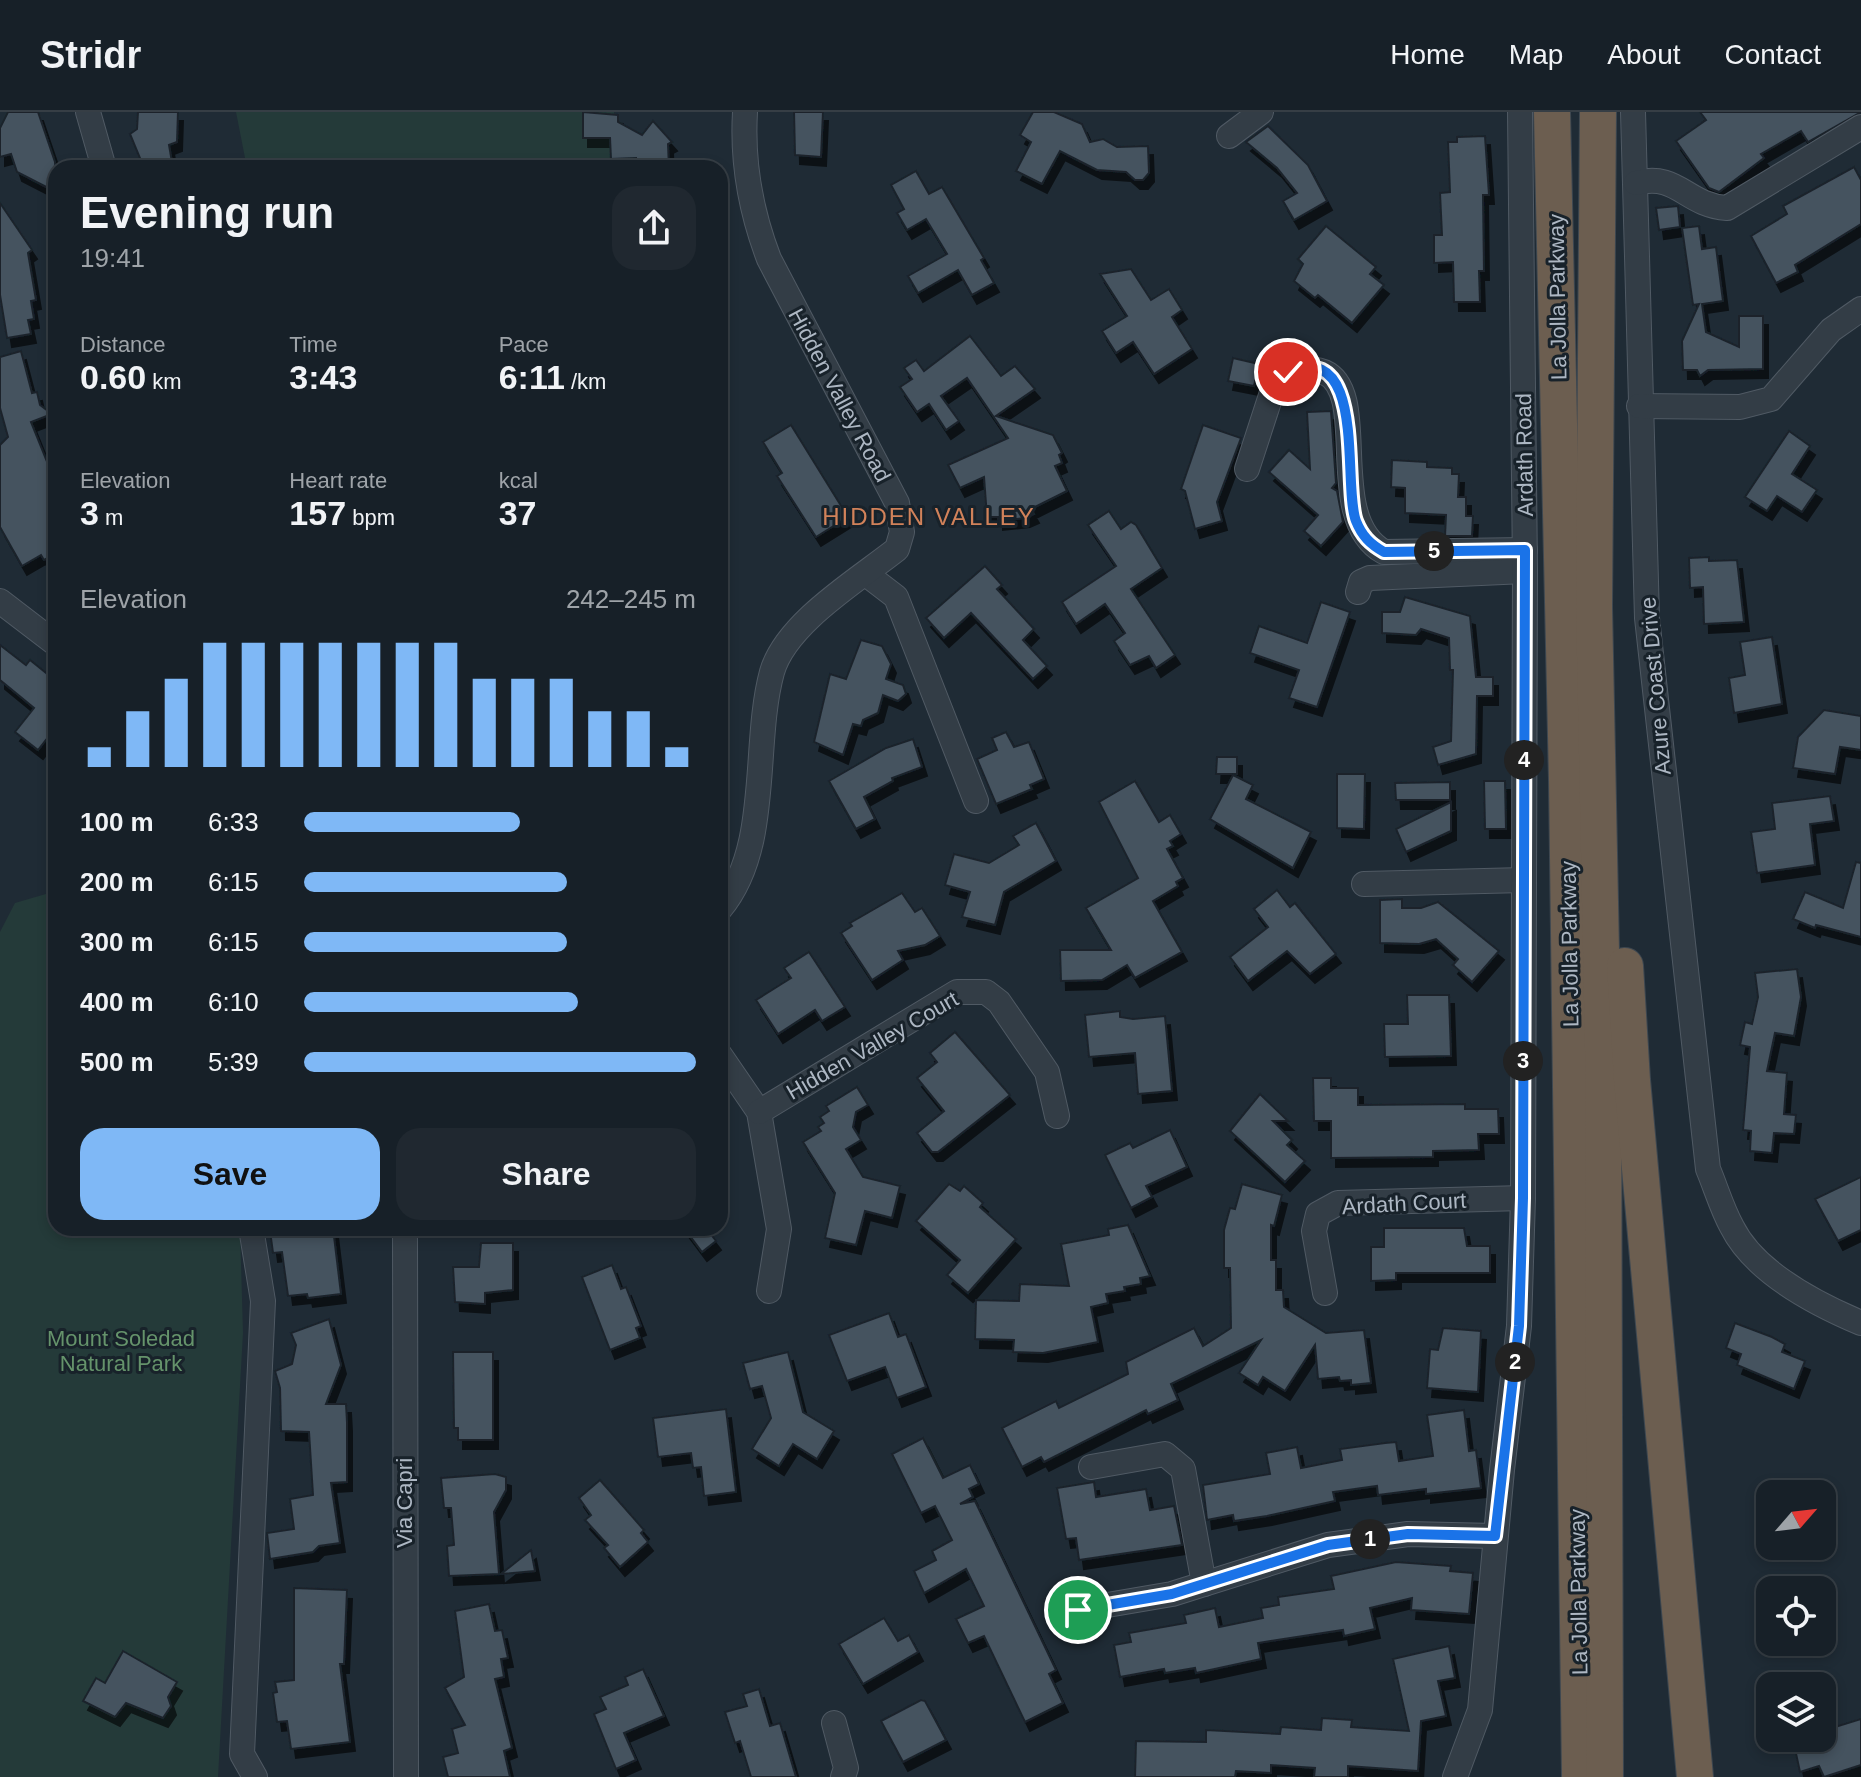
<!DOCTYPE html>
<meta charset="utf-8">
<style>
body{margin:0;font-family:Helvetica,sans-serif;background:#202830;color:#f1f3f6;height:100vh;display:flex;flex-direction:column;font-size:30px;white-space:nowrap}
*{box-sizing:border-box;margin:0}
p{font-size:26px;color:#9ea3a8}
.icon{flex:none;width:44px;height:44px;fill:none;stroke:currentColor;stroke-width:2;stroke-linecap:round;stroke-linejoin:round}
.map{position:relative;flex:1;overflow:hidden}
.details{position:absolute;left:48px;top:48px;width:680px;height:1076px;display:flex;flex-direction:column;background:#172028;border-radius:24px;box-shadow:0 4px 12px #0003,0 0 0 2px #363e45}
.details>*{flex:none}
.needle{width:52px;rotate:62deg}
.controls{position:absolute;left:1756px;top:1368px;display:grid;gap:16px}
.controls a{display:grid;place-items:center;width:80px;height:80px;border-radius:16px;background:#172028;box-shadow:0 4px 12px #0003,0 0 0 2px #363e45;font-size:40px}
.pin{position:absolute;display:grid;place-items:center;width:68px;height:68px;color:#fff;margin:-34px;border:4px solid #fff;border-radius:50%;box-shadow:0 2px 8px #0007}
.km{position:absolute;width:40px;height:40px;margin:-20px;border-radius:50%;background:#222;color:#fff;font-size:22px;line-height:40px;text-align:center}
.round{display:grid;place-items:center;flex:none;width:84px;height:84px;border-radius:24px;background:#202830}
.overview{display:flex;align-items:center;justify-content:space-between;height:136px;padding:0 32px}
h1{font-size:44px;font-weight:700;line-height:60px}
.metrics{display:grid;grid-template-columns:repeat(3,1fr);gap:12px;height:136px;padding:8px 32px}
.metrics div{display:grid;align-content:center}
.metrics b{font-size:34px;font-weight:700}
.metrics small{font-size:22px;font-weight:400}
.metrics p{font-size:22px}
.chart{height:224px;padding:16px 32px}
.chart p{display:flex;justify-content:space-between}
.chart svg{width:100%;height:144px;margin-top:8px;stroke:#7fb8f6;stroke-width:6}
.action{display:flex;gap:16px;margin-top:auto;padding:16px 32px}
.action a{flex:1;height:92px;border-radius:24px;background:#7fb8f6;color:#111;font-size:32px;font-weight:700;line-height:92px;text-align:center}
.action a+a{background:#202830;color:#f1f3f6}
ul{padding:0 32px;list-style:none;font-size:26px}
li{display:grid;grid-template-columns:128px 96px 1fr;align-items:center;height:60px}
li i{height:20px;border-radius:10px;background:#7fb8f6}
header{display:flex;align-items:center;gap:48px;box-sizing:border-box;height:112px;padding:0 40px;background:#172028;border-bottom:2px solid #363e45}
header strong{font-size:38px}
nav{display:flex;gap:44px;margin-inline-start:auto;font-size:28px}
.map>svg:first-child{display:block}
.green{fill:#243a39}
.building{fill:#45525f;stroke:#1a242c;stroke-width:2;filter:url(#shadow)}
.lines{fill:none;stroke-linecap:round;stroke-linejoin:round}
.minor-casing{stroke:#505a64;stroke-width:26}
.highway-casing{stroke:#3d4750;stroke-width:38}
.minor{stroke:#333d46;stroke-width:24}
.highway{stroke:#6c5e50;stroke-width:36}
.route-casing{stroke:#fff;stroke-width:16}
.route{stroke:#1a73e8;stroke-width:10}
.labels{text-anchor:middle;stroke-width:6;stroke-linejoin:round;paint-order:stroke}
.street-label{font-size:22px;fill:#adb7c3;stroke:#18222a}
.park-label{font-size:22px;fill:#65936b;stroke:#18222a}
.neighbourhood-label{font-size:24px;letter-spacing:2px;fill:#d1825a;stroke:#18222a}
</style>
<header>
<strong>Stridr</strong>
<nav><a>Home</a><a>Map</a><a>About</a><a>Contact</a></nav>
</header>
<div class="map">
<svg width="1861" height="1665" viewBox="0 0 1861 1665">
<defs>
<filter id="shadow"><feDropShadow dx="5" dy="9" stdDeviation="0" flood-color="#0009"/></filter>
</defs>
<rect width="100%" height="100%" fill="#1f2b35"/>
<g class="green">
<polygon points="236,0 614,0 617,56 453,56 450,47 423,56 247,56"/>
<polygon points="56,779 56,1116 240,1116 243,1221 218,1665 0,1665 0,820 15,791"/>
</g>
<g class="building">
<polygon points="8,0 38,0 55,50 56,80 17,60 11,42 0,45 0,16"/>
<polygon points="138,0 178,0 177,30 169,33 173,56 144,56 130,22 137,17"/>
<polygon points="583,0 618,3 618,10 642,23 653,9 672,30 668,32 669,56 636,56 636,46 611,47 610,26 583,26"/>
<polygon points="794,0 823,0 821,45 795,43"/>
<polygon points="1033,0 1054,0 1082,12 1090,30 1103,27 1117,35 1148,34 1149,61 1143,68 1135,68 1126,60 1097,58 1060,39 1042,72 1016,59 1031,30 1020,23"/>
<polygon points="1700,0 1861,0 1808,30 1801,19 1761,42 1764,46 1719,80 1709,76 1676,29 1706,8"/>
<polygon points="1268,14 1308,53 1327,89 1294,108 1283,89 1297,81 1277,56 1246,30"/>
<polygon points="1485,24 1489,83 1483,83 1484,159 1479,159 1480,190 1454,190 1453,150 1434,151 1434,123 1442,123 1440,81 1450,80 1448,30 1457,30 1457,25"/>
<polygon points="1854,55 1861,68 1861,112 1795,153 1798,160 1776,171 1751,124 1787,102 1783,94"/>
<polygon points="916,59 929,82 942,75 984,146 981,148 994,171 972,183 958,158 918,181 908,164 947,142 926,107 907,118 897,101 904,97 891,73"/>
<polygon points="0,91 32,138 28,141 36,188 31,189 34,207 28,208 31,222 7,226 0,183"/>
<polygon points="1678,94 1680,115 1659,118 1656,96"/>
<polygon points="1326,114 1376,155 1370,162 1384,173 1352,211 1318,183 1315,186 1294,169 1303,152 1298,147"/>
<polygon points="1699,114 1702,137 1716,135 1723,189 1702,192 1706,220 1739,235 1739,204 1763,204 1763,257 1708,258 1700,264 1697,258 1683,258 1682,229 1699,192 1693,193 1682,116"/>
<polygon points="1131,157 1151,188 1169,177 1182,198 1172,205 1192,237 1154,262 1133,230 1116,241 1102,219 1127,204 1100,162"/>
<polygon points="970,224 1001,264 1015,254 1035,277 996,304 1053,323 1062,341 1059,343 1062,351 1055,354 1067,379 1031,397 1034,402 1025,406 998,409 998,405 987,405 984,365 960,376 948,353 1008,326 967,266 941,284 959,309 946,318 929,292 917,300 900,275 912,267 904,256 916,248 924,259"/>
<polygon points="21,239 32,281 37,280 40,293 52,302 31,310 56,372 56,442 44,448 41,443 22,454 0,415 0,333 8,325 0,296 0,245"/>
<polygon points="1233,246 1259,252 1254,274 1228,269"/>
<polygon points="1331,299 1336,371 1332,376 1337,379 1343,410 1321,434 1304,419 1318,403 1269,360 1289,338 1310,357 1307,300"/>
<polygon points="791,313 848,405 816,425 777,364 782,361 763,330"/>
<polygon points="1203,313 1241,326 1217,390 1222,409 1195,417 1185,379 1181,377"/>
<polygon points="1789,319 1810,334 1792,362 1817,378 1802,400 1777,384 1767,399 1745,385"/>
<polygon points="1392,348 1427,350 1427,355 1452,356 1452,362 1459,362 1458,385 1466,385 1466,404 1473,404 1472,424 1445,424 1446,403 1405,401 1405,376 1391,375"/>
<polygon points="1109,399 1121,417 1131,410 1136,413 1162,456 1131,477 1175,543 1156,556 1149,544 1130,553 1114,529 1125,521 1105,492 1076,512 1062,490 1116,454 1088,413"/>
<polygon points="1709,445 1709,449 1737,448 1744,510 1704,512 1703,475 1690,476 1689,446"/>
<polygon points="985,454 1002,473 997,477 1034,517 1023,528 1047,554 1033,567 971,501 944,526 926,506"/>
<polygon points="1405,485 1470,504 1476,565 1493,565 1493,584 1477,584 1476,642 1438,653 1433,635 1451,629 1453,558 1450,558 1449,526 1421,517 1416,523 1382,521 1382,500 1400,500"/>
<polygon points="1321,490 1350,500 1317,595 1289,586 1299,558 1250,541 1259,514 1307,531"/>
<polygon points="1772,525 1782,592 1734,601 1729,566 1745,563 1740,530"/>
<polygon points="861,528 882,534 891,552 886,567 903,573 906,582 898,589 883,583 878,601 863,608 861,614 853,612 843,643 814,630 830,562 846,567"/>
<polygon points="0,533 26,553 30,548 56,569 56,615 38,638 15,620 34,596 0,568"/>
<polygon points="1824,598 1861,604 1861,638 1840,635 1835,662 1793,656 1798,625"/>
<polygon points="1006,620 1014,635 1029,630 1044,667 1030,673 1032,677 996,692 977,647 997,638 992,626"/>
<polygon points="913,627 922,655 892,666 893,669 864,685 875,707 856,717 829,669 886,636"/>
<polygon points="1217,645 1237,645 1237,662 1216,662"/>
<polygon points="1337,662 1365,662 1364,717 1337,716"/>
<polygon points="1233,663 1253,673 1246,687 1311,720 1293,756 1210,707"/>
<polygon points="1135,669 1159,710 1170,703 1181,722 1170,729 1173,734 1167,737 1183,766 1176,770 1178,774 1153,789 1182,840 1135,866 1127,853 1102,868 1061,869 1060,838 1111,838 1086,796 1138,766 1099,690"/>
<polygon points="1484,669 1505,669 1506,717 1485,717"/>
<polygon points="1450,670 1450,688 1396,688 1395,671"/>
<polygon points="1830,684 1834,709 1810,712 1815,753 1757,761 1751,720 1775,717 1772,691"/>
<polygon points="1451,690 1451,719 1406,740 1396,717"/>
<polygon points="1036,711 1056,749 1004,780 995,813 962,805 970,780 945,773 954,742 989,751 1019,733 1013,724"/>
<polygon points="1856,750 1861,751 1861,825 1816,813 1815,816 1793,807 1805,780 1843,796"/>
<polygon points="1277,778 1290,795 1295,791 1336,842 1310,862 1287,839 1248,869 1230,845 1268,815 1254,797"/>
<polygon points="902,781 915,800 922,796 940,824 925,833 898,839 903,848 872,868 841,821 852,814 850,811"/>
<polygon points="1402,787 1402,796 1421,796 1438,790 1499,839 1472,870 1453,853 1458,847 1436,827 1419,832 1380,831 1380,788"/>
<polygon points="809,840 845,895 822,909 815,898 778,922 756,888 791,866 784,856"/>
<polygon points="1797,857 1801,885 1794,924 1775,921 1767,959 1787,961 1784,1002 1796,1003 1794,1022 1774,1021 1772,1041 1750,1039 1751,1019 1743,1018 1750,935 1740,933 1745,910 1752,912 1758,885 1755,861"/>
<polygon points="1407,883 1449,883 1451,944 1385,945 1384,912 1408,912"/>
<polygon points="1120,899 1120,905 1133,907 1165,904 1172,979 1138,982 1135,941 1089,945 1085,903"/>
<polygon points="955,920 1010,983 938,1040 932,1040 917,1021 944,999 917,966 937,950 930,941"/>
<polygon points="1313,966 1331,966 1331,976 1358,976 1358,993 1465,992 1465,997 1498,997 1499,1022 1478,1022 1479,1038 1433,1039 1433,1045 1331,1046 1331,1009 1314,1009"/>
<polygon points="857,975 868,993 856,1000 853,1015 861,1028 846,1037 863,1065 900,1074 892,1106 865,1099 856,1133 825,1126 835,1081 803,1030 821,1019 818,1015 824,1011 820,1005 829,999 826,994"/>
<polygon points="1260,982 1288,1009 1273,1009 1292,1028 1287,1033 1305,1049 1285,1070 1230,1019"/>
<polygon points="1170,1018 1187,1055 1146,1074 1152,1085 1131,1096 1105,1043 1130,1031 1133,1036"/>
<polygon points="1861,1065 1861,1118 1838,1129 1815,1087"/>
<polygon points="949,1072 960,1079 964,1074 983,1091 980,1095 1016,1127 968,1181 947,1163 960,1148 916,1109"/>
<polygon points="1242,1072 1282,1083 1274,1114 1271,1113 1271,1148 1276,1148 1276,1178 1283,1178 1284,1195 1326,1221 1364,1218 1371,1271 1351,1273 1351,1268 1340,1269 1339,1265 1318,1267 1315,1233 1285,1279 1263,1265 1258,1273 1239,1261 1261,1228 1171,1272 1178,1288 1148,1302 1146,1298 1044,1350 1041,1345 1022,1355 1002,1316 1056,1289 1059,1296 1128,1262 1126,1250 1194,1216 1203,1234 1231,1216 1230,1156 1224,1156 1224,1118 1230,1096 1235,1097"/>
<polygon points="1128,1113 1150,1164 1140,1166 1141,1172 1124,1175 1125,1179 1106,1182 1108,1191 1091,1195 1098,1230 1043,1241 1013,1240 1014,1228 975,1227 976,1188 1019,1189 1020,1172 1069,1174 1061,1132 1109,1123 1108,1117"/>
<polygon points="299,1116 333,1116 341,1182 308,1186 307,1182 288,1184 282,1140 273,1141 270,1119"/>
<polygon points="684,1116 706,1116 716,1129 702,1140"/>
<polygon points="1384,1116 1464,1116 1467,1134 1490,1134 1490,1161 1396,1161 1396,1168 1371,1169 1371,1135 1384,1135"/>
<polygon points="481,1131 513,1131 513,1178 485,1181 485,1192 455,1190 453,1155 479,1155"/>
<polygon points="612,1153 621,1177 626,1175 641,1214 636,1216 640,1226 610,1238 582,1165"/>
<polygon points="889,1201 898,1225 906,1222 926,1275 897,1286 885,1255 847,1269 829,1223"/>
<polygon points="329,1207 341,1253 326,1292 346,1292 347,1310 347,1370 331,1371 340,1431 319,1434 313,1440 270,1447 267,1421 294,1417 290,1387 313,1383 309,1320 281,1319 280,1276 275,1259 292,1252 296,1233 291,1221"/>
<polygon points="1735,1211 1772,1225 1785,1232 1782,1240 1805,1249 1794,1277 1737,1253 1741,1242 1726,1236"/>
<polygon points="1443,1216 1481,1219 1478,1280 1427,1276 1430,1237 1438,1238"/>
<polygon points="453,1240 493,1240 493,1328 458,1328 458,1316 454,1316"/>
<polygon points="788,1240 803,1300 834,1319 817,1347 793,1332 779,1354 752,1337 771,1306 762,1274 750,1277 743,1251"/>
<polygon points="726,1297 736,1380 704,1384 701,1355 693,1356 691,1341 658,1345 653,1306"/>
<polygon points="1464,1298 1469,1339 1476,1338 1481,1376 1426,1382 1426,1377 1378,1383 1377,1374 1333,1380 1335,1389 1267,1404 1234,1409 1233,1403 1207,1408 1203,1373 1270,1362 1266,1341 1297,1335 1301,1356 1342,1348 1340,1337 1385,1331 1396,1330 1399,1349 1433,1344 1427,1303"/>
<polygon points="923,1326 943,1366 970,1353 979,1372 969,1377 973,1385 960,1392 975,1389 1056,1558 1049,1562 1063,1591 1025,1610 984,1524 968,1531 956,1507 984,1494 966,1457 924,1481 914,1459 936,1448 932,1439 952,1428 935,1394 921,1401 892,1342"/>
<polygon points="495,1362 506,1365 506,1378 494,1400 499,1462 449,1464 447,1434 454,1433 451,1396 444,1396 441,1366"/>
<polygon points="600,1368 644,1418 641,1421 648,1430 620,1455 604,1436 608,1433 585,1408 591,1403 579,1386"/>
<polygon points="1094,1370 1096,1385 1146,1377 1150,1398 1174,1394 1182,1433 1079,1448 1076,1426 1066,1427 1057,1376"/>
<polygon points="531,1438 535,1459 501,1462"/>
<polygon points="1396,1450 1451,1454 1450,1459 1473,1461 1469,1502 1411,1498 1412,1486 1370,1496 1375,1517 1344,1524 1343,1518 1258,1531 1261,1547 1196,1561 1195,1556 1165,1561 1164,1557 1120,1565 1114,1533 1131,1530 1129,1521 1186,1511 1184,1503 1215,1496 1219,1515 1263,1506 1261,1496 1279,1493 1278,1485 1334,1477 1331,1464"/>
<polygon points="294,1476 347,1478 344,1552 340,1552 350,1630 291,1637 287,1609 277,1610 273,1581 277,1580 275,1570 294,1568"/>
<polygon points="489,1492 495,1519 502,1518 508,1546 501,1547 504,1565 495,1567 512,1636 504,1639 510,1665 448,1665 443,1645 458,1641 452,1617 465,1613 445,1576 464,1565 455,1499"/>
<polygon points="884,1506 898,1529 909,1523 918,1540 863,1572 839,1532"/>
<polygon points="1449,1534 1455,1566 1438,1569 1446,1604 1421,1609 1418,1659 1348,1654 1348,1665 1314,1665 1315,1656 1271,1653 1271,1661 1236,1659 1235,1665 1135,1665 1136,1629 1206,1630 1206,1618 1280,1622 1281,1615 1321,1618 1322,1606 1352,1608 1351,1615 1409,1619 1393,1547"/>
<polygon points="123,1539 177,1570 168,1585 171,1594 163,1606 126,1591 115,1605 83,1589 96,1566 105,1571"/>
<polygon points="643,1557 664,1604 624,1621 636,1648 616,1657 594,1602 606,1597 600,1585 628,1573 625,1565"/>
<polygon points="759,1577 770,1614 780,1611 796,1665 751,1665 740,1629 735,1631 725,1600 747,1594 743,1582"/>
<polygon points="921,1588 925,1589 946,1628 903,1650 881,1609"/>
<polygon points="1861,1607 1861,1653 1824,1665 1819,1654 1800,1660 1795,1637 1804,1634 1808,1626 1822,1626 1822,1619"/>
</g>
<g class="lines">
<g class="minor-casing">
<g id="minor">
<polyline points="88,0 104,56"/>
<path d="M1633,0l14,506 61,551c8,19 14,40 24,58 23,46 84,77 129,96"/>
<polyline points="1229,24 1261,0"/>
<path d="M1636,71c42,-11 49,22 91,25l134,-81"/>
<polyline points="1639,294 1740,295 1771,287 1831,218 1861,197"/>
<path d="M1247,357l28,-86 25,-16c7,2 17,2 24,5 48,21 -1,146 60,180l141,-2"/>
<polyline points="866,462 896,485 976,689"/>
<polyline points="1358,480 1361,470 1370,466 1525,459"/>
<polyline points="0,489 56,532"/>
<polyline points="1364,772 1524,768"/>
<path d="M720,797c52,-62 32,-164 52,-237 14,-49 86,-92 125,-123l5,-17 -5,-29 -128,-244c-18,-47 -27,-97 -24,-147"/>
<polyline points="720,943 759,1000 779,1117 769,1179"/>
<polyline points="759,1000 957,880 986,880 999,890 1047,960 1057,1004"/>
<polyline points="251,1116 263,1189 242,1642 255,1665"/>
<polyline points="405,1116 406,1665"/>
<polyline points="1325,1181 1314,1119 1318,1102 1338,1091 1523,1086"/>
<polyline points="1091,1355 1165,1342 1183,1357 1204,1472"/>
<polyline points="1078,1498 1172,1482 1328,1433 1408,1422 1495,1424"/>
<polyline points="834,1611 846,1656 843,1665"/>
<polyline points="1455,1665 1480,1598 1502,1358 1519,1214 1523,1086 1525,459 1520,0"/>
</g>
</g>
<g class="highway-casing">
<g id="highway">
<polyline points="1552,0 1567,668 1580,1665"/>
<polyline points="1598,0 1594,495 1603,937 1605,1665"/>
<polyline points="1625,854 1632,968 1695,1665"/>
</g>
</g>
<use href="#minor" class="minor"/>
<use href="#highway" class="highway"/>
</g>
<g class="lines">
<g class="route-casing">
<path id="route" d="M1078,1498l94,-16 156,-49 80,-11 87,2 24,-210 4,-128 2,-648 -141,2c-14,-8 -22,-16 -28,-31 -14,-36 12,-182 -68,-149"/>
</g>
<use href="#route" class="route"/>
</g>
<g class="labels">
<g class="street-label">
<text transform="translate(1557 185) rotate(-91)" y="8">La Jolla Parkway</text>
<text transform="translate(840 283) rotate(62)" y="8">Hidden Valley Road</text>
<text transform="translate(1524 343) rotate(-91)" y="8">Ardath Road</text>
<text transform="translate(1655 574) rotate(-95)" y="8">Azure Coast Drive</text>
<text transform="translate(1569 832) rotate(-91)" y="8">La Jolla Parkway</text>
<text transform="translate(872 933) rotate(-30)" y="8">Hidden Valley Court</text>
<text transform="translate(1404 1091) rotate(-3)" y="8">Ardath Court</text>
<text transform="translate(404 1391) rotate(-90)" y="8">Via Capri</text>
<text transform="translate(1578 1480) rotate(-91)" y="8">La Jolla Parkway</text>
</g>
<g class="park-label">
<text x="121" y="1234">Mount Soledad<tspan x="121" dy="25">Natural Park</tspan></text>
</g>
<g class="neighbourhood-label">
<text x="929" y="413">HIDDEN VALLEY</text>
</g>
</g>
</svg>
<div class="controls">
<a><svg class="needle" viewBox="-14 -14 28 28"><path d="M0-13l5 13h-10z" fill="#e53935"/><path d="M0 13l5-13h-10z" fill="#9ea3a8"/></svg></a>
<a><svg class="icon" aria-label="locate" viewBox="0 0 24 24"><circle cx="12" cy="12" r="6"/><path d="M12 2v4M12 18v4M2 12h4M18 12h4"/></svg></a>
<a><svg class="icon" aria-label="layers" viewBox="0 0 24 24"><path d="M12 4l9 5-9 5-9-5zM3 14l9 5 9-5"/></svg></a>
</div>
<div class="pin" style="left:1078px;top:1498px;background:#1e9e55"><svg class="icon" aria-label="arrive" viewBox="0 0 24 24"><path d="M6 21V4h12l-3 4 3 4H6"/></svg></div>
<div class="pin" style="left:1288px;top:260px;background:#d93025"><svg class="icon" aria-label="check" viewBox="0 0 24 24"><path d="M5 12l5 5 9-10"/></svg></div>
<b class="km" style="left:1370px;top:1427px">1</b>
<b class="km" style="left:1515px;top:1250px">2</b>
<b class="km" style="left:1523px;top:949px">3</b>
<b class="km" style="left:1524px;top:648px">4</b>
<b class="km" style="left:1434px;top:439px">5</b>
<section class="details">
<div class="overview"><div><h1>Evening run</h1><p>19:41</p></div><a class="round"><svg class="icon" aria-label="share" viewBox="0 0 24 24"><path d="M12 15V3M7 8l5-5 5 5M5 13v7h14v-7"/></svg></a></div>
<div class="metrics">
<div><p>Distance</p><b>0.60<small> km</small></b></div>
<div><p>Time</p><b>3:43</b></div>
<div><p>Pace</p><b>6:11<small> /km</small></b></div>
</div>
<div class="metrics">
<div><p>Elevation</p><b>3<small> m</small></b></div>
<div><p>Heart rate</p><b>157<small> bpm</small></b></div>
<div><p>kcal</p><b>37</b></div>
</div>
<div class="chart"><p><span>Elevation</span>242–245 m</p>
<svg viewBox="0 0 160 44" preserveAspectRatio="none"><path d="M5 44V38M15 44V27M25 44V17M35 44V6M45 44V6M55 44V6M65 44V6M75 44V6M85 44V6M95 44V6M105 44V17M115 44V17M125 44V17M135 44V27M145 44V27M155 44V38"/></svg>
</div>
<ul>
<li><b>100 m</b>6:33<i style="width:55%"></i></li>
<li><b>200 m</b>6:15<i style="width:67%"></i></li>
<li><b>300 m</b>6:15<i style="width:67%"></i></li>
<li><b>400 m</b>6:10<i style="width:70%"></i></li>
<li><b>500 m</b>5:39<i style="width:100%"></i></li>
</ul>
<div class="action"><a>Save</a><a>Share</a></div>
</section>
</div>
